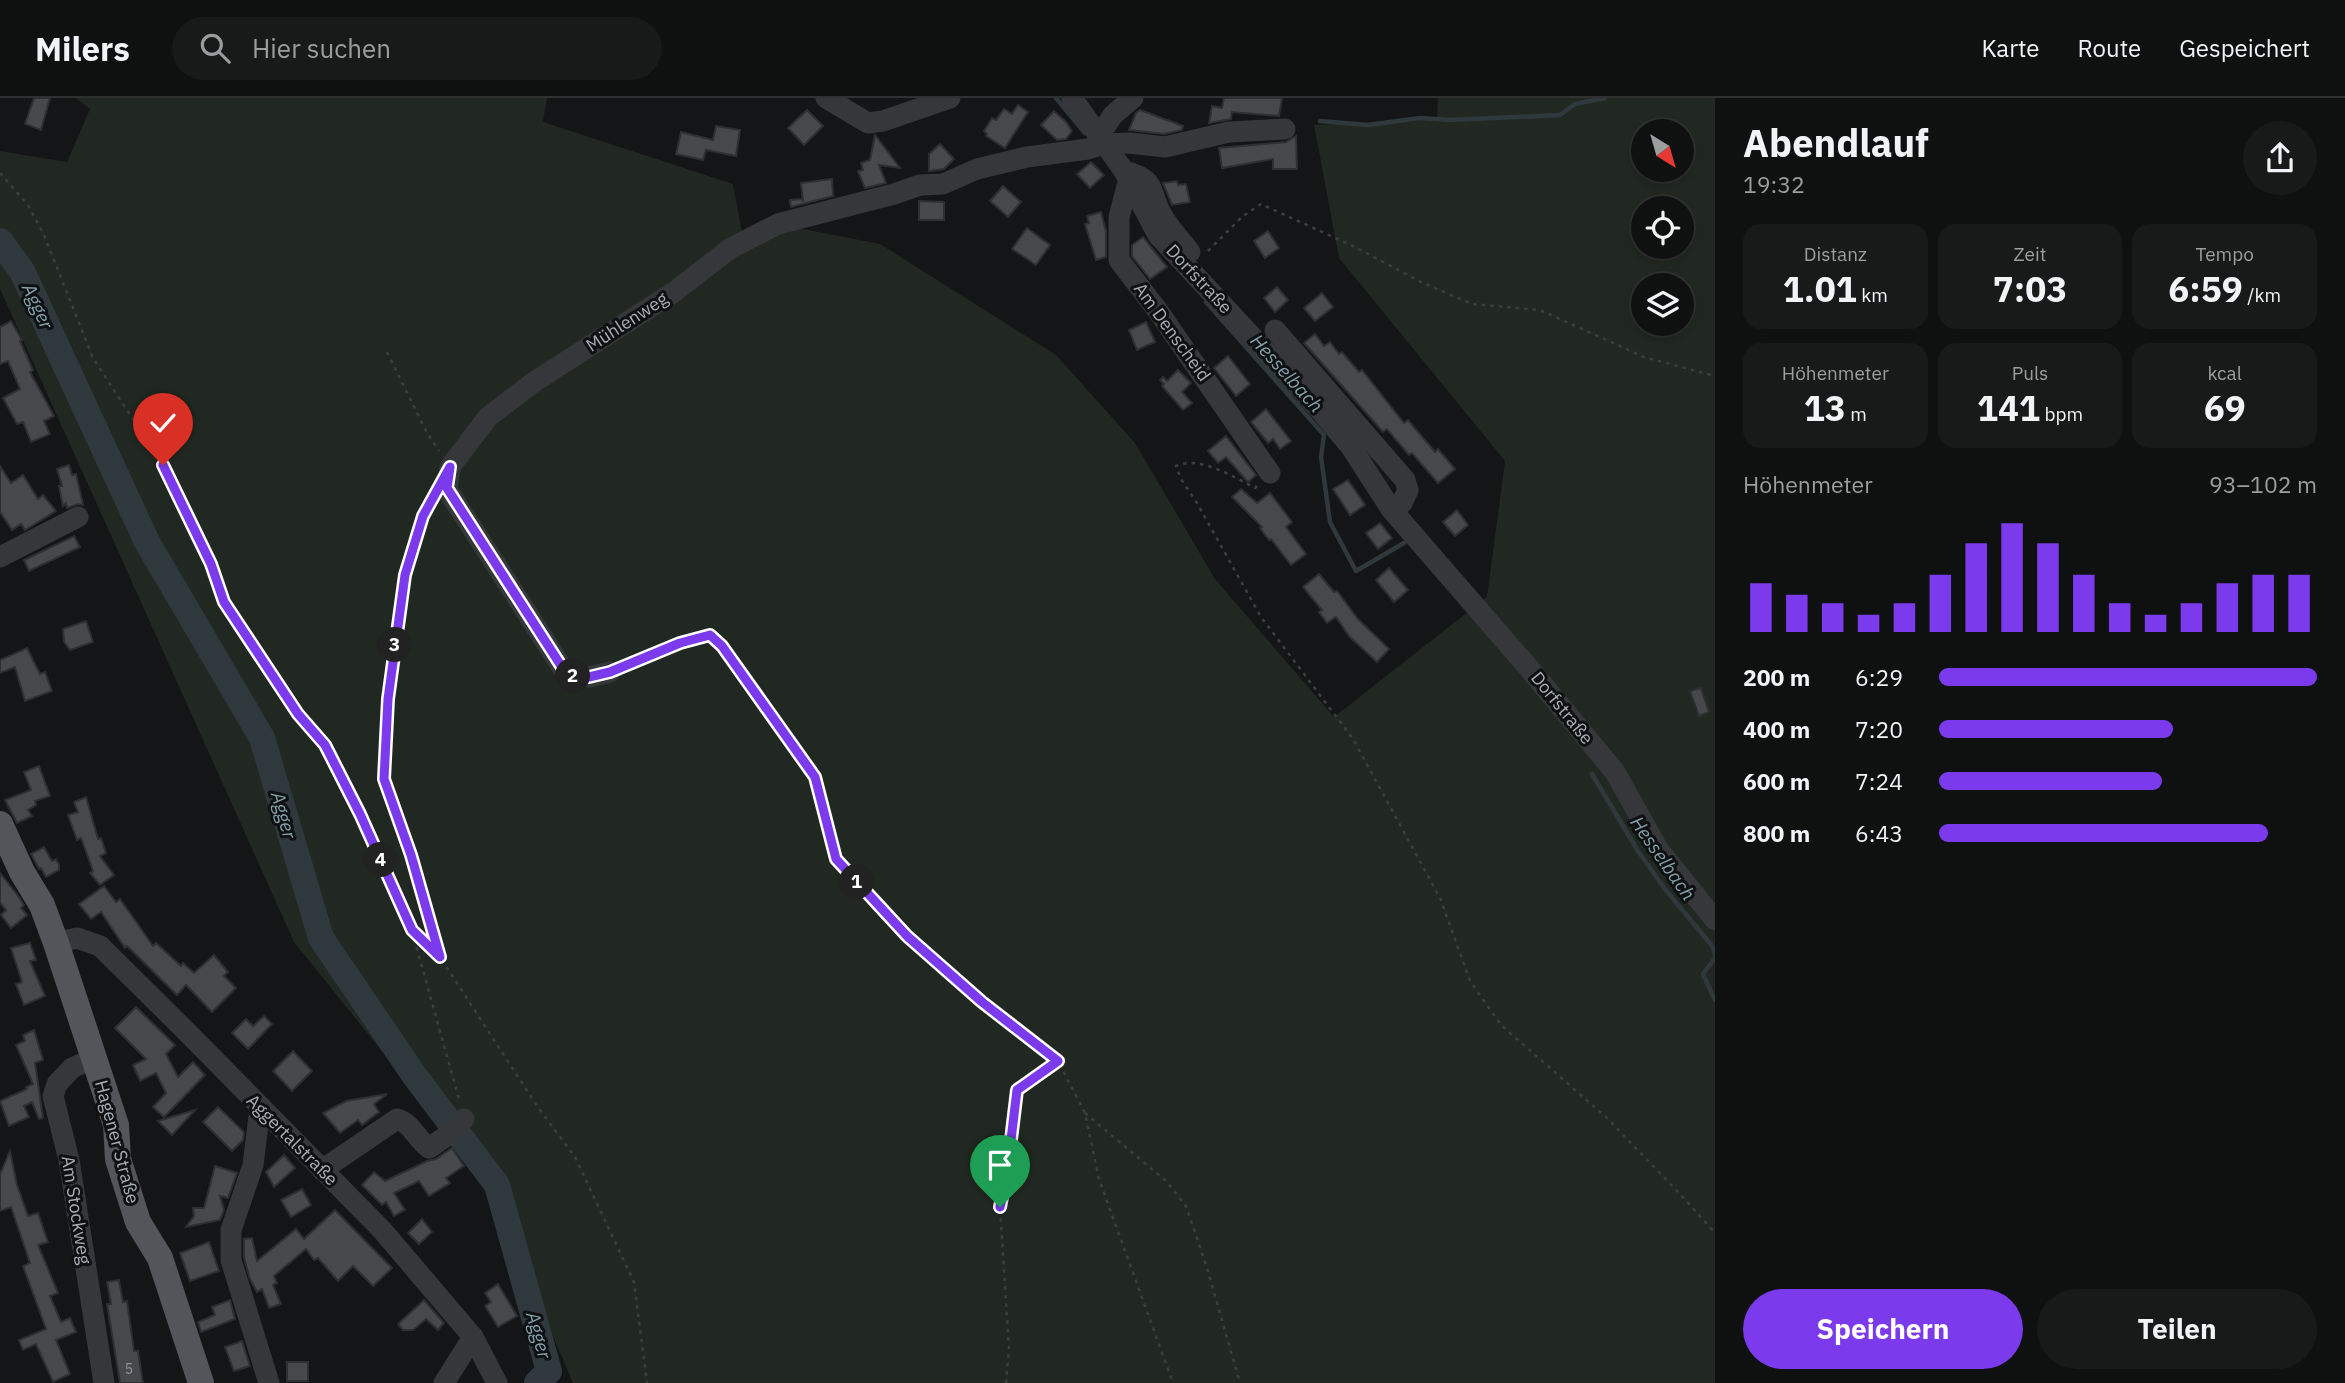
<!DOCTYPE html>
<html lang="de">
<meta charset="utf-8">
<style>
body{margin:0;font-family:"IBM Plex Sans",sans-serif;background:#181919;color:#f1f3f6;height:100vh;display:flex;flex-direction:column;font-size:26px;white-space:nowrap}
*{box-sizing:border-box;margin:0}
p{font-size:23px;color:#9b9d9f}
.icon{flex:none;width:38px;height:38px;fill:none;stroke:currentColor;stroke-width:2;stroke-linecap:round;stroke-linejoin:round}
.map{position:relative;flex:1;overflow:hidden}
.drawer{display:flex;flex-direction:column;background:#0f1010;width:630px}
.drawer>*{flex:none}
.needle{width:46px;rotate:143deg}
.controls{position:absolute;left:1631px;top:21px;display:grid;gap:14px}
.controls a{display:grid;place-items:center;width:63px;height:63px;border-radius:50%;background:#0f1010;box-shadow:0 4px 10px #0003,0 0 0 2px #2f3030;font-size:35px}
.pin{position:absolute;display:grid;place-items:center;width:60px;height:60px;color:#fff;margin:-72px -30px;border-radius:50% 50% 50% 0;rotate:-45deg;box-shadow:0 0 7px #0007}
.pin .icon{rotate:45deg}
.km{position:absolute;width:35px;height:35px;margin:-18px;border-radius:50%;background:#222;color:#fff;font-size:19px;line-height:35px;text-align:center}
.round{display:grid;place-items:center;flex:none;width:74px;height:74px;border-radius:37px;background:#181919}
.headline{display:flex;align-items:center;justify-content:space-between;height:119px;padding:0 28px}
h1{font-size:38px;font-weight:700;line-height:52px}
.metrics{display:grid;grid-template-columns:repeat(3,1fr);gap:10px;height:119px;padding:7px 28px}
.metrics div{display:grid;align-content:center;border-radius:18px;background:#181919;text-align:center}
.metrics b{font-size:35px;font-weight:700}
.metrics small{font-size:19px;font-weight:400}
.metrics p{font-size:19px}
.chart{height:196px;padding:14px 28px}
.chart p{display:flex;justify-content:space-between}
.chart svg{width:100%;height:126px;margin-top:7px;stroke:#7c3aed;stroke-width:6}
.primary-button{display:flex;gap:14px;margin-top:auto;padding:14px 28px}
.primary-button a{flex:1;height:80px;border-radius:42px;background:#7c3aed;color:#fff;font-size:28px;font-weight:700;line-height:80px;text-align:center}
.primary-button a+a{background:#181919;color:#f1f3f6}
ul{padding:0 28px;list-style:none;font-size:23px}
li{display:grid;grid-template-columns:112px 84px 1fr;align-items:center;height:52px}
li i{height:18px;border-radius:9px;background:#7c3aed}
header{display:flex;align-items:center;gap:42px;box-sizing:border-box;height:98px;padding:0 35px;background:#0f1010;border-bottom:2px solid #2f3030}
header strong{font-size:33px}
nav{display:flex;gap:38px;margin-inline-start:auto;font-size:24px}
.search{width:490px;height:63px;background:#181919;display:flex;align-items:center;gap:18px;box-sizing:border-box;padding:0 24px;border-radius:38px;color:#9b9d9f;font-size:26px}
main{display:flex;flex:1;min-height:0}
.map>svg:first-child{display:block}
.green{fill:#212821;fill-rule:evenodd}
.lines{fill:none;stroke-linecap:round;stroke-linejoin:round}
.stream{stroke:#2f393d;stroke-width:4.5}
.river{stroke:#2f393d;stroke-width:26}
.building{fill:#46484b;stroke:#2e2f32;stroke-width:2}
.path{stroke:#3c3e41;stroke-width:2.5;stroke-dasharray:3.5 5;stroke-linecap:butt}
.minor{stroke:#36373a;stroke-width:21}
.major{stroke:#525559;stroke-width:26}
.route-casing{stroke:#fff;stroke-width:14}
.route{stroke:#7c3aed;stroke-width:9}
.labels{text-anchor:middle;stroke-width:6;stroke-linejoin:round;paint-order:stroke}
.number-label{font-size:14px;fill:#8f949a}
.street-label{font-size:18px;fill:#a7aeb5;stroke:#0f1011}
.water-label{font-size:19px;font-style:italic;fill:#82a1ac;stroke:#0f1011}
</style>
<header>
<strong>Milers</strong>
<div class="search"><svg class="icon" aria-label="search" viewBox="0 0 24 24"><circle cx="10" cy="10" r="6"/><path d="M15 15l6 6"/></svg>Hier suchen</div>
<nav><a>Karte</a><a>Route</a><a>Gespeichert</a></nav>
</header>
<main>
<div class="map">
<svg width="1715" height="1285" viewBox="0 0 1715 1285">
<rect width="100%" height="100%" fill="#141516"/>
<path class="green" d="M76,0h471l-4,24 190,62 10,54 -255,177 -39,73 40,-70 294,-193 97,19 176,111 79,88 80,136 119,138 153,-120 18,-136 -166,-203 -25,-133 123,-6 1,-21h277v1285h-1142l-85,-200 -194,-241 -294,-653v-138l67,11 23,-53zM1643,33h39v39h-39zM1643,110h39v39h-39zM1643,187h39v39h-39z"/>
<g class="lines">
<g class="stream">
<polyline points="1056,0 1085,35"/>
<polyline points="1320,23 1368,27 1420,20 1450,22 1560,17 1575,6 1605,0"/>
<polyline points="1206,204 1324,337 1321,359 1330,424 1356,473 1404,445"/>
<polyline points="1592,676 1638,753 1665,791 1713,849 1715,857"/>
<polyline points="1715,860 1703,876 1715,902"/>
</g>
<polyline class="river" points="0,143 22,173 147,444 262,640 321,840 414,977 497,1087 549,1273 537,1285"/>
</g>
<g class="building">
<polygon points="34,0 50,0 41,32 25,26"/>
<polygon points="1224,0 1282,0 1279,18 1232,14 1231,21 1209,25 1212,8 1222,10"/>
<polygon points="1018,7 1028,14 1005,50 986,38 987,36 984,33 992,20 996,22 1004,11 1012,16"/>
<polygon points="807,12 823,28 804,47 788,30"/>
<polygon points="1140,12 1183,28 1182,32 1164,36 1129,32 1136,15"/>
<polygon points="1054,13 1066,24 1072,33 1066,41 1057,42 1041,27"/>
<polygon points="716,28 740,32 736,58 706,52 703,62 676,56 681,34 713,42"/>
<polygon points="875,37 900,70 879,67 886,85 865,90 858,73 863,72 861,65 870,62"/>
<polygon points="1296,38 1297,71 1273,71 1273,61 1222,70 1219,50 1286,44"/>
<polygon points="940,46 954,61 944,71 929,73 929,56"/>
<polygon points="1091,64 1104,77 1090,90 1077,76"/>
<polygon points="832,81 833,98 791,109 790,102 803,101 803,104 801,85"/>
<polygon points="1177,83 1178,87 1186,86 1190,104 1172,107 1163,85"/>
<polygon points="1003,88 1021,104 1008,119 990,103"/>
<polygon points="919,103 944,104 944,122 919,122"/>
<polygon points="1101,114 1106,133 1106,159 1096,162 1085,126 1089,125 1087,118"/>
<polygon points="1027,130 1050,147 1036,167 1012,151"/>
<polygon points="1268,133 1279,150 1265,160 1254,143"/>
<polygon points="1143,139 1167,169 1150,181 1132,158 1132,147"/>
<polygon points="1277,189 1288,202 1275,214 1264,200"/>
<polygon points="1322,195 1333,209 1315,223 1304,210"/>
<polygon points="11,223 22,242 20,243 33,272 30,274 54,318 44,323 50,336 31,344 23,324 17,326 3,300 20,291 8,263 0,266 0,229"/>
<polygon points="1146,224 1155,244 1137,252 1129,232"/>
<polygon points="1315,236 1324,248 1330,244 1339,256 1342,254 1359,274 1362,272 1404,325 1408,322 1435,354 1438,351 1455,371 1438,385 1412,355 1409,357 1387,331 1383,334 1304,245"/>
<polygon points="1228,258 1250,286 1236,298 1214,270"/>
<polygon points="1178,272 1191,285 1182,294 1192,305 1183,312 1162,288 1164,286 1160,282 1163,279 1167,283"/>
<polygon points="1266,311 1291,343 1280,351 1273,341 1268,345 1251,324"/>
<polygon points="1226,338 1256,377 1248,384 1226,359 1218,365 1208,353"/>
<polygon points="69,367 72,377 76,376 83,407 78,406 67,410 66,405 63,408 59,388 62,388 57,371"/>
<polygon points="0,368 11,385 23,377 38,401 43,397 56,413 25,432 21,426 12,432 0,414"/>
<polygon points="1348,382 1365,407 1350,417 1333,391"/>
<polygon points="1241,391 1257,405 1270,395 1292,424 1286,429 1306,456 1291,467 1271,441 1269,442 1260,430 1262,429 1232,399"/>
<polygon points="1457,412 1468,427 1455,438 1443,424"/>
<polygon points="1380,425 1392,440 1378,451 1366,435"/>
<polygon points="74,438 80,449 29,473 24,462"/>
<polygon points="1389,470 1408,492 1394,504 1376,482"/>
<polygon points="1319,476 1334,494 1337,493 1358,521 1389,551 1377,564 1349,538 1336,519 1327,525 1319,514 1322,512 1303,489"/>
<polygon points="86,523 93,544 70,552 64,544 63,531"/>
<polygon points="27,550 40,576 45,574 52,593 25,603 15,569 0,575 0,562"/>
<polygon points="1701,590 1709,614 1699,618 1690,593"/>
<polygon points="39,668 50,698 35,703 36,707 28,712 32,718 17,725 5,702 31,692 24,674"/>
<polygon points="86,699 98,741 101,740 106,755 100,758 114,777 100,787 90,775 93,773 81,740 77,742 68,717 78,714 74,704"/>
<polygon points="44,749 52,763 56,761 59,767 59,772 46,779 41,770 39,771 31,756"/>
<polygon points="0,775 19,799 24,807 21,810 27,817 11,830 1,817 6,812 0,805"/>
<polygon points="104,788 116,804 120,801 153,848 156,845 181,868 183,865 194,875 214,857 228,874 224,878 236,890 212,914 186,887 177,897 127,848 125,850 101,814 91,821 79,806"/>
<polygon points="30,845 36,862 30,863 45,898 24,907 16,886 22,884 11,850"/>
<polygon points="136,909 175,947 166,956 178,979 193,964 205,977 164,1019 153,1009 166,995 156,975 140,983 133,967 146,961 115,930"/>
<polygon points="264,918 272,926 248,951 232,935 246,921 253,928"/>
<polygon points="34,932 43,962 35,965 43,1020 39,1021 32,1004 24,1008 29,1019 9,1028 0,1003 27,991 26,989 33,986 16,947 25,943 23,937"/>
<polygon points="293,953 312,973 292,993 273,973"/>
<polygon points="387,996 374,1006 379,1014 362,1027 358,1022 340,1035 323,1015 346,1003"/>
<polygon points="218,1009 244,1034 243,1042 232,1053 203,1024"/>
<polygon points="195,1012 172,1037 158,1023"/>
<polygon points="452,1050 464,1068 446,1080 450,1085 429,1098 419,1083 394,1095 405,1112 394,1118 386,1104 382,1107 362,1087 374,1074 385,1083 427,1063 436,1061"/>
<polygon points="10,1053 17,1087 28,1118 38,1115 48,1144 38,1147 58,1195 50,1198 61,1224 70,1220 76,1234 56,1242 70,1276 53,1284 36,1246 23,1252 19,1242 46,1231 23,1168 30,1165 11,1109 0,1113 0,1076"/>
<polygon points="284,1057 295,1070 274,1089 266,1074"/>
<polygon points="215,1068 237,1075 228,1100 220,1098 224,1112 220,1122 186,1129 194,1118 193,1110 204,1110"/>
<polygon points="302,1091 311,1107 291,1119 281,1102"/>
<polygon points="335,1112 392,1170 373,1188 353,1168 338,1183 318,1160 314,1162 306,1151 274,1178 277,1185 273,1187 281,1206 269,1210 262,1191 257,1194 250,1181 244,1160 244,1141 252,1140 257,1163 296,1131 304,1141"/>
<polygon points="422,1121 432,1134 419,1146 408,1135"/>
<polygon points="209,1144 219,1173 190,1183 180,1155"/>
<polygon points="119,1182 123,1204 127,1203 134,1253 138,1253 143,1285 120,1285 107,1206 111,1206 107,1184"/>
<polygon points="498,1186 517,1218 498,1229 485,1208 491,1204 485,1195"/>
<polygon points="230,1202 235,1221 201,1234 198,1224 215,1217 212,1209"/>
<polygon points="424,1202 444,1225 438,1232 426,1221 413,1232 403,1232 398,1226"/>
<polygon points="242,1243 250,1268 234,1273 225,1249"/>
<rect x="287" y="1264" width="21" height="19"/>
</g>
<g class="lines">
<g class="path">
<polyline points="0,75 28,107 44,137 93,260 163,367 211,465 224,504 298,616 325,647 361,716 412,833 440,859 537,1008 575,1059 634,1184 647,1285"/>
<polyline points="1208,153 1243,118 1261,106 1355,149 1421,184 1472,206 1540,212 1644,259 1715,278"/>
<polyline points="387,254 426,333 439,353"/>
<path d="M1257,388l-2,2c-21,-11 -56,-33 -79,-22l5,13 16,24 64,114 92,122 87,159 30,83 31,44 105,92 73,76 36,40"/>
<polyline points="432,401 423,418 405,477 388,601 384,681 411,757 439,856"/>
<polyline points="627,567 680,545 710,537 722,548 815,679 836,761 907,838 982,904 1058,963 1085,1015 1099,1081 1173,1285"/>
<polyline points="412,833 460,1005"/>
<polyline points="1085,1015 1166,1083 1186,1108 1207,1170 1240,1285"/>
<polyline points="1006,1285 1009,1251 1000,1109 1007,1075 1017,992 1058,963"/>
</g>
<g class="minor">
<polyline points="826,0 868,25 883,23 950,0"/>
<polyline points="1072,0 1124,73 1158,137 1319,311 1351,349 1391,411 1528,569 1615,674 1658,751 1715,822"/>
<polyline points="1099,38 1113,17 1133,0"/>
<path d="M1124,73c35,9 24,20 38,44 7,13 19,25 28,37"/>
<polyline points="1129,81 1119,119 1119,162 1158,213 1270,375"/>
<polyline points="1275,232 1405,382 1408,392 1402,405 1391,411"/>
<polyline points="0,459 78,419"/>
<polyline points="610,574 589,579 567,577 447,391 450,369 488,319 534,284 674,194 731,150 778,126 894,96 920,87 943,86 977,71 1027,59 1088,51 1105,46 1130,45 1165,49 1229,34 1285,31"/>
<polyline points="56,845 77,840 100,848 186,933 382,1132 473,1239 497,1285"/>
<polyline points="94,960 72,970 57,986 53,998 69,1062 104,1285"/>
<polyline points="260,1010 253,1067 231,1132 231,1162 269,1285"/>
<path d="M322,1072l75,-51c14,3 20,21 32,29l19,-13 16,-16"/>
<polyline points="444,1285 473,1239"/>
</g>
<polyline class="major" points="0,726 22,774 42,807 56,845 116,1027 118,1061 138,1124 160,1160 201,1285"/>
</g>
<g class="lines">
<g class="route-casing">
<polyline id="route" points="163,367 211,466 224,504 298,616 325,647 360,716 412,832 440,859 411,757 384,681 388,601 405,477 423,418 450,369 447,390 567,577 589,579 610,574 680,545 710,537 722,548 815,679 836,761 907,838 982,904 1058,963 1017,992 1007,1075 1000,1109"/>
</g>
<use href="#route" class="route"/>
</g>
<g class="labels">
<g class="number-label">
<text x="129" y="1276">5</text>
</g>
<g class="street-label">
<text transform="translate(1199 181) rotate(47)" y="6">Dorfstraße</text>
<text transform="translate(627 224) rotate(-33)" y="6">Mühlenweg</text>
<text transform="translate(1172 234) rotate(54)" y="6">Am Denscheid</text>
<text transform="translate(1562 610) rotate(51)" y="6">Dorfstraße</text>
<text transform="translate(292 1042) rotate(45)" y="6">Aggertalstraße</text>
<text transform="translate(117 1044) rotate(75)" y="6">Hagener Straße</text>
<text transform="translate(76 1112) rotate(81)" y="6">Am Stockweg</text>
</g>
<g class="water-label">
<text transform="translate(38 208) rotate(65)" y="7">Agger</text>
<text transform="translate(1287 275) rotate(48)" y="7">Hesselbach</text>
<text transform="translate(284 717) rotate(74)" y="7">Agger</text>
<text transform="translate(1663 760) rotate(55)" y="7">Hesselbach</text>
<text transform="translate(539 1237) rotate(74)" y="7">Agger</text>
</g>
</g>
</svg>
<div class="controls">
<a><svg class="needle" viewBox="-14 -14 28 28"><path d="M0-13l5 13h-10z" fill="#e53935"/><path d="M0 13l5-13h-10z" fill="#9b9d9f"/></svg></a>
<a><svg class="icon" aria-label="locate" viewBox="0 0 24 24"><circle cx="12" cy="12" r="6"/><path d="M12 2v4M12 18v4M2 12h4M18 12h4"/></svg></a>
<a><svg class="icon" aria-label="layers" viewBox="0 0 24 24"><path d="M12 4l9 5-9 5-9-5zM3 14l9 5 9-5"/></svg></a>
</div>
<div class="pin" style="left:1000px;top:1109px;background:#1e9e55"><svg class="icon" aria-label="arrive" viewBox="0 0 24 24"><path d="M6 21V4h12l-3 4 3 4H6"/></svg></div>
<div class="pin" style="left:163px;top:367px;background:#d93025"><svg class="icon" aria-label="check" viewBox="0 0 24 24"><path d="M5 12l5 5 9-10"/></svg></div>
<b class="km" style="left:857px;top:784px">1</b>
<b class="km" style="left:573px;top:578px">2</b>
<b class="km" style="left:395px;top:547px">3</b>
<b class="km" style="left:381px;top:762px">4</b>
</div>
<section class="drawer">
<div class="headline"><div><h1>Abendlauf</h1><p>19:32</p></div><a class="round"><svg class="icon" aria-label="share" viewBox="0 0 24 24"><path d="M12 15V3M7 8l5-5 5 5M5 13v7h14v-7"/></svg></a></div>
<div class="metrics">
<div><p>Distanz</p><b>1.01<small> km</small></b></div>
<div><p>Zeit</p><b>7:03</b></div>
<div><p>Tempo</p><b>6:59<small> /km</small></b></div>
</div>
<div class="metrics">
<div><p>Höhenmeter</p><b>13<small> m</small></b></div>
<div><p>Puls</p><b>141<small> bpm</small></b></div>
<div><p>kcal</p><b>69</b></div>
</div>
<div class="chart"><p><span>Höhenmeter</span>93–102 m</p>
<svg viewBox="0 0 160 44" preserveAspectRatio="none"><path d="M5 44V27M15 44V31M25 44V34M35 44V38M45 44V34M55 44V24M65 44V13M75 44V6M85 44V13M95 44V24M105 44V34M115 44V38M125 44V34M135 44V27M145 44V24M155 44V24"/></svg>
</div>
<ul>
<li><b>200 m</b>6:29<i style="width:100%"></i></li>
<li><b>400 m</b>7:20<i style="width:62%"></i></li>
<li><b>600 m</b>7:24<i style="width:59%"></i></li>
<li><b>800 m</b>6:43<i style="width:87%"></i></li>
</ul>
<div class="primary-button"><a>Speichern</a><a>Teilen</a></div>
</section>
</main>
